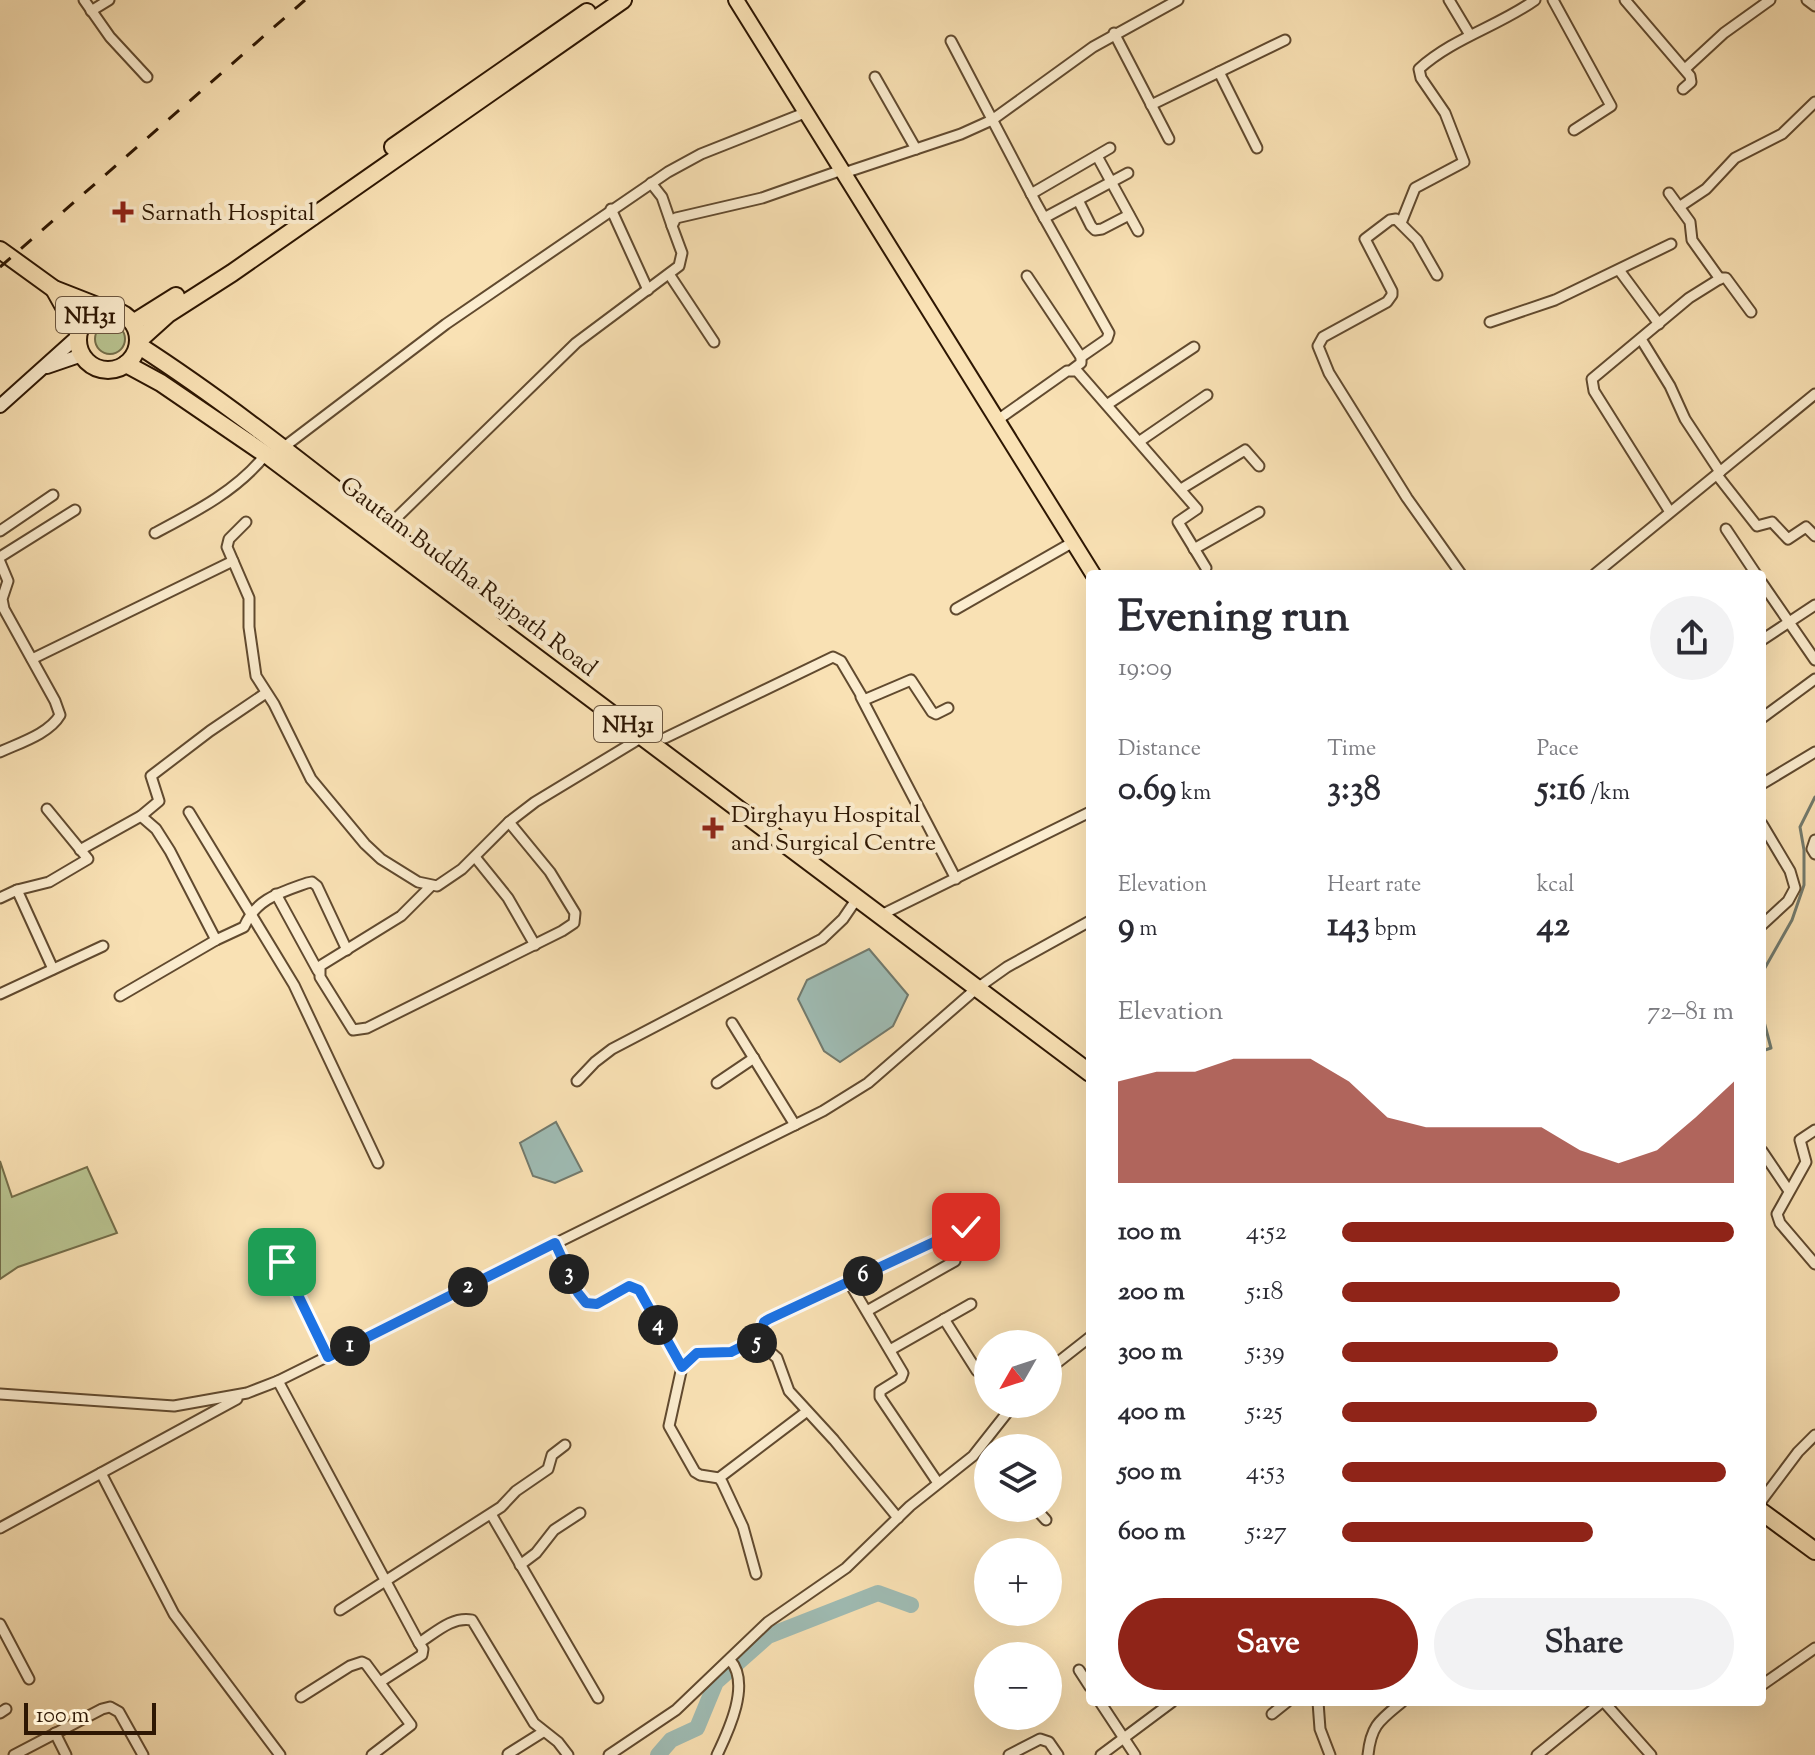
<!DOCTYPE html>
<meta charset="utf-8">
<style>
body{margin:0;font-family:"Sorts Mill Goudy",serif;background:#f2f2f3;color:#2b2b33;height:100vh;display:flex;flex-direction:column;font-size:30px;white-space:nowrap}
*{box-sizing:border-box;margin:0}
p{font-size:26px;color:#7c7c81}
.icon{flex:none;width:44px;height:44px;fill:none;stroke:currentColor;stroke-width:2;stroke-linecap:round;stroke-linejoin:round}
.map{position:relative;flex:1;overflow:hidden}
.side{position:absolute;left:1086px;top:570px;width:680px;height:1136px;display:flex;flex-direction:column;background:#fff;border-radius:8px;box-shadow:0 8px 32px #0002}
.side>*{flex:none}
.needle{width:52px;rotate:231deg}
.fabs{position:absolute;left:974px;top:1330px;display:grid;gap:16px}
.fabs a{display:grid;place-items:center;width:88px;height:88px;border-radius:50%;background:#fff;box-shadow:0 8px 32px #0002;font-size:40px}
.scale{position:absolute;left:24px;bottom:20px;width:132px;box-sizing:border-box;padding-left:8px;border:4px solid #2e1703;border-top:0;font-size:22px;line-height:28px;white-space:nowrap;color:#2e1703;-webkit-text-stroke:6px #fbecce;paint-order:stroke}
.pin{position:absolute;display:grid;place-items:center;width:68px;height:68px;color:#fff;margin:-34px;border-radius:16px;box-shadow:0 4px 12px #0006}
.km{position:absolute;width:40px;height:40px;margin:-20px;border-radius:50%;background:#222;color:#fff;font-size:22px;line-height:40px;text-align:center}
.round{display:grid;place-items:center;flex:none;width:84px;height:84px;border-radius:42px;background:#f2f2f3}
.head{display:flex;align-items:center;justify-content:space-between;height:136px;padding:0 32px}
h1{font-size:44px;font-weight:700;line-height:60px}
.stats{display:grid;grid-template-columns:repeat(3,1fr);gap:12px;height:136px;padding:8px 32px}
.stats div{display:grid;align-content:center}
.stats b{font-size:34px;font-weight:700}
.stats small{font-size:22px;font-weight:400}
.stats p{font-size:22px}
.chart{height:224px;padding:16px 32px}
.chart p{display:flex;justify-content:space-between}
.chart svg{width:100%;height:144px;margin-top:8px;fill:#8f2418;opacity:.7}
.primary-button{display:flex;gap:16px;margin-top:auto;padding:16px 32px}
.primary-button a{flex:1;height:92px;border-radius:48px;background:#8f2418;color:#fff;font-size:32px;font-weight:700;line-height:92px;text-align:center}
.primary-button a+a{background:#f2f2f3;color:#2b2b33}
ul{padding:0 32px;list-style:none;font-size:26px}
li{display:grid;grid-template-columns:128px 96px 1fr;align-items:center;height:60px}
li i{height:20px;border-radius:10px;background:#8f2418}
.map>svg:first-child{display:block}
.green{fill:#b9c491;stroke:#746e4a;stroke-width:2}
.water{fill:#9fbcb4;stroke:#727a6d;stroke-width:2}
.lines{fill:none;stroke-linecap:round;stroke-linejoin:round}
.stream{stroke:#727a6d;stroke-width:3}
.river{stroke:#9fbcb4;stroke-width:16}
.street-casing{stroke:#614a2f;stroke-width:13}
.secondary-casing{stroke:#2e1703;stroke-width:16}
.primary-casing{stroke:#2e1703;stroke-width:18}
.highway-casing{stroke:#2e1703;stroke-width:20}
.street{stroke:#fbecce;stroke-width:9}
.secondary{stroke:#fbecce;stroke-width:12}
.primary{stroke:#f9e1b4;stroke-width:14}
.highway{stroke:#f9e1b4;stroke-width:16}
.rail{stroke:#2e1703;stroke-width:3;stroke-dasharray:14 14;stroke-linecap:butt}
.route-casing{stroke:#fff;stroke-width:16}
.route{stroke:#1a73e8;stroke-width:10}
.poi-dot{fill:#8f2418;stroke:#fbecce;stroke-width:3}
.labels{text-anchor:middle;stroke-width:8;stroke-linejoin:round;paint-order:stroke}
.shield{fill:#fbecce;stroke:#6c5740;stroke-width:2}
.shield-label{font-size:22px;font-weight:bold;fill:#2e1703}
.poi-label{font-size:24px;fill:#2e1703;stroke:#fbecce;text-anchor:start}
.street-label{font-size:24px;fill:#2e1703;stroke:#fbecce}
</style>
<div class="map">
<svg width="1815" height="1755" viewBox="0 0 1815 1755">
<rect width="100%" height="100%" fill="#f9e1b4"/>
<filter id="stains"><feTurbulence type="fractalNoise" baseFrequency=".0025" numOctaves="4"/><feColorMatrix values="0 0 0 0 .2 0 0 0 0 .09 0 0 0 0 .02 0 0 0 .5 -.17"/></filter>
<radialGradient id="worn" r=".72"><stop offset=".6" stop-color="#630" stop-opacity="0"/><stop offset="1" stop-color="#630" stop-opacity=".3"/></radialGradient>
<g class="green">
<circle cx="110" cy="339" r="15"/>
<polygon points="0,1161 12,1197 87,1167 117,1233 18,1267 0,1279"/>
</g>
<g class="water">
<polygon points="869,949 908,995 893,1026 840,1062 824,1051 798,999 807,980"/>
<polygon points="556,1122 582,1171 555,1183 533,1176 520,1143"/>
</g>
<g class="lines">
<g class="stream">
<polyline points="1762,973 1792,920 1804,885 1804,850 1800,827 1815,797"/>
<polyline points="1762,1014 1771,1048 1762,1051"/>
</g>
<polyline class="river" points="658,1755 671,1740 697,1728 716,1682 768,1636 878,1593 911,1605"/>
<g class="street-casing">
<g id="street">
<polyline points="84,0 110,37 147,77"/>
<polyline points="1449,0 1470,35"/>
<polyline points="1553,0 1611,106 1574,130"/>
<polyline points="1625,0 1690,76 1691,82 1683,89"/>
<polyline points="1807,0 1815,6"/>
<polyline points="91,11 109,0"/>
<polyline points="1114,33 1169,139"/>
<polyline points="951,41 1037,205 1109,333 1107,339 1081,357"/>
<polyline points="1685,69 1724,33 1770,0"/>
<polyline points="1219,72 1257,148"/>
<polyline points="875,77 916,149"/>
<polyline points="1151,105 1285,40"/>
<polyline points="1097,156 1138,231"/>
<polyline points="844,173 961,134 992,120 1093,47 1178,0"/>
<polyline points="651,183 662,197 672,226"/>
<polyline points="1669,193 1690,222 1692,240 1720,279"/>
<polyline points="1031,194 1110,148"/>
<polyline points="1078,200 1091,226 1095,230 1102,229 1129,215"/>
<polyline points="1679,207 1706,189 1735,158 1782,134 1815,102"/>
<polyline points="611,209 648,290"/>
<polyline points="1044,218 1128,173"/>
<path d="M1401,223l14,-35 49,-26 -19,-49 -24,-35 -2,-9c34,-31 80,-43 116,-69"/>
<polyline points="1619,270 1659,324"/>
<polyline points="669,274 714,342"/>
<polyline points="1437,275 1417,240 1396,219 1390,220 1365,239 1392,291 1392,295 1387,302 1323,337 1318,346 1329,373 1407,498 1461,574"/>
<polyline points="1027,276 1081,357 1081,363 1073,369"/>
<polyline points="1490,322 1555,300 1671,244"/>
<polyline points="1641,339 1670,386 1685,419 1720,472"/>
<polyline points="1108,404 1194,347"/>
<polyline points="999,419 1067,371 1077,371 1197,509 1178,522 1206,568"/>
<polyline points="1140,441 1207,395"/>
<polyline points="280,450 446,324 668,172 701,154 807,112"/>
<polyline points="1717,475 1757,526 1772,522 1788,539 1806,527 1815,536"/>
<polyline points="1181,489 1245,450 1259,466"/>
<polyline points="1670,512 1594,391 1592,379 1689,298 1721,278 1726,278 1751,312"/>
<polyline points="246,522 229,539 227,547 249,598 249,627 256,676 274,704 311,779 365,844 381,859 418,882 437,886 462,869 509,822 550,872 575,913 574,923 562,931 367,1028 353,1030 320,977 320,966 401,916 431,886"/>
<polyline points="385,529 576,343 679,266 682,253 672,226 676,218 762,198 842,170"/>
<polyline points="1726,529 1756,574"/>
<polyline points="0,531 53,495"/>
<path d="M155,533c40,-21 83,-43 111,-79"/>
<polyline points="1194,549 1259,512"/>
<polyline points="0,557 75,510"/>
<path d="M0,562l8,19 -6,18 2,10 51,92 5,14c-11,19 -41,28 -60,37"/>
<polyline points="1595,574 1815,394"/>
<polyline points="1762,583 1815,660"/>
<polyline points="956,609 1075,541"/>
<polyline points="1762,640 1815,605"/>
<polyline points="32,659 233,561"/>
<polyline points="861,697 956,879"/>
<polyline points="1762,718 1815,679"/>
<polyline points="665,738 833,657 841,661 864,700 911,680 932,712 936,714 948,708"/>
<polyline points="1762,784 1815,752"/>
<polyline points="189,812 294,985 378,1163"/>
<polyline points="141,816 156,829 170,851 216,940"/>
<polyline points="509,822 535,802 644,736"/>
<polyline points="1762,824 1790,871 1795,888 1788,901 1762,925"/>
<polyline points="1815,840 1812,849 1815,854"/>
<polyline points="80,850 141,816 159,801 151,776 210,731 266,693"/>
<polyline points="475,857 508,898 535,945"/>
<polyline points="17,890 49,882 88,859 47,809"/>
<polyline points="276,894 318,971"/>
<polyline points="0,898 17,890 53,969"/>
<polyline points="881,915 1090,812"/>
<polyline points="0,994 103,946"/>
<path d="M120,996l96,-56 28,-13c12,-28 35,-34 63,-44l5,-1 5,4 30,64"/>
<polyline points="732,1023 795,1125"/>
<polyline points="577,1081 595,1062 612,1049 822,939 843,919 858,897"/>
<polyline points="717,1083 754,1058"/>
<polyline points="1815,1130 1800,1140 1806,1162 1777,1214 1780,1223 1815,1264"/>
<polyline points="1762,1151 1789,1191"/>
<polyline points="555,1243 578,1293 586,1303 597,1304 629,1286 639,1290 682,1367"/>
<polyline points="282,1262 328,1357"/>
<polyline points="849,1282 903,1373 901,1378 880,1391 880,1397 938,1483"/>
<polyline points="867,1311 955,1261"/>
<polyline points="944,1319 977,1371"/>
<polyline points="758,1343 764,1322 769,1319 966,1227"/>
<polyline points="890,1350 971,1304"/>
<polyline points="1048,1370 1090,1337"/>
<path d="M278,1381l141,262c16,-10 33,-27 53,-23l62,103 24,19 10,13"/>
<polyline points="0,1394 174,1406 247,1393 278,1381 823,1111 868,1083 976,989 1007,967 1090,921"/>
<polyline points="101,1473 174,1614 280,1755"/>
<polyline points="719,1478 806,1412"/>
<polyline points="1762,1500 1798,1452 1815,1435"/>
<polyline points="1035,1508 1046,1520"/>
<polyline points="491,1514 598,1698"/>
<polyline points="0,1528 237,1399"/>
<polyline points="520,1565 536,1553 554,1530 580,1513"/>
<polyline points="756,1574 743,1527 722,1482 719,1478 700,1475 695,1472 669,1426 682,1367 697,1353 731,1352 749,1343 758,1343 769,1351 777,1358 789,1391 834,1440 898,1518"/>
<polyline points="340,1610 501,1507 516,1491 548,1469 552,1455 565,1445"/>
<polyline points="0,1624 29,1679"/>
<polyline points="1079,1670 1090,1687"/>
<polyline points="380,1682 422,1655 423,1649 419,1643"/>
<polyline points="1762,1685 1815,1648"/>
<polyline points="301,1697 350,1666 362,1662 366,1664 411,1725 372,1755"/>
<polyline points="1100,1702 1135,1755"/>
<polyline points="1318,1702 1320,1729 1330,1755"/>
<polyline points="1604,1702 1651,1755"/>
<polyline points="0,1713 6,1709"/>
<polyline points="1272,1714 1287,1702"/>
<polyline points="55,1733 66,1755"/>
<polyline points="508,1754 543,1732"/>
<polyline points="14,1755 102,1709 110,1707 119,1712 143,1755"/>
<polyline points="609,1755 676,1710 768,1622 846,1568 910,1506 973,1456 1014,1404"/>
<path d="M717,1755c12,-25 34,-72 13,-95"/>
<polyline points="1009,1755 1040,1739 1049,1742 1058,1755"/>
<polyline points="1101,1755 1172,1702"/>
<path d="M1368,1755c3,-30 12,-35 34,-53"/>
<polyline points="1537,1755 1602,1702"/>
</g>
</g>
<g class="secondary-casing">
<g id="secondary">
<polyline points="47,367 82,355"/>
<polyline points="0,406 78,336"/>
</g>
</g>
<g class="primary-casing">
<polyline id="primary" points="736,0 1093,574"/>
</g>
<g class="highway-casing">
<g id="highway">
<polyline points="393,147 587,12"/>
<polyline points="0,250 54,289 105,309"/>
<polyline points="54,289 78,332"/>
<circle cx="108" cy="340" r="30"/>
<polyline points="133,323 176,296"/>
<polyline points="138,341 168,314 232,273 623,0"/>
<path d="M138,345c124,80 235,177 354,265"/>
<polyline points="126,364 161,383 271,458 1090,1073"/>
<polyline points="1762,1512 1815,1551"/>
</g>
</g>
<use href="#street" class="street"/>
<use href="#secondary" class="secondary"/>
<use href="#primary" class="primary"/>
<use href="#highway" class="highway"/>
<polyline class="rail" points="0,267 305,0"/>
</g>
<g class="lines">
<g class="route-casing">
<polyline id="route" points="282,1262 328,1357 555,1243 578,1293 586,1303 597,1304 629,1286 639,1290 682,1367 697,1353 731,1352 749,1343 758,1343 764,1322 769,1319 966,1227"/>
</g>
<use href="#route" class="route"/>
</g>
<g class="poi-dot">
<path d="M119 200h8v8h8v8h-8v8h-8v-8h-8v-8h8z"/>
<path d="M709 816h8v8h8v8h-8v8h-8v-8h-8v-8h8z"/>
</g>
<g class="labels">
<g class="shield">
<rect x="56" y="297" width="68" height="36" rx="6"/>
<rect x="594" y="706" width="68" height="36" rx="6"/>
</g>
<g class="shield-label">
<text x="90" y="323">NH31</text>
<text x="628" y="732">NH31</text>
</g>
<g class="poi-label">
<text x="141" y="220">Sarnath Hospital</text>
<text x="731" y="822">Dirghayu Hospital<tspan x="731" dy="28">and Surgical Centre</tspan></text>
</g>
<g class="street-label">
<text transform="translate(469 576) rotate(37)" y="8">Gautam Buddha Rajpath Road</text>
</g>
</g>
<rect width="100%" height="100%" filter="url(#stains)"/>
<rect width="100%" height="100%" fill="url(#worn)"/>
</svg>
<div class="fabs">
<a><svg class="needle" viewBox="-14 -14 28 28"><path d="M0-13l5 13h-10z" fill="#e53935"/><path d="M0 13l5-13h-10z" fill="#7c7c81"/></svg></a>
<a><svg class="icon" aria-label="layers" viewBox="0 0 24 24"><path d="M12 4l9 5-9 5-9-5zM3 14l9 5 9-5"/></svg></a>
<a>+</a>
<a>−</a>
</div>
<div class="scale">100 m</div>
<div class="pin" style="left:282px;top:1262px;background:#1e9e55"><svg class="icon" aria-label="arrive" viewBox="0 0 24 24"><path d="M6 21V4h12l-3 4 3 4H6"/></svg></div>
<div class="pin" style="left:966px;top:1227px;background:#d93025"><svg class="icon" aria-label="check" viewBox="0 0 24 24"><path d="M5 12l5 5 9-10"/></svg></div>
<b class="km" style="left:350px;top:1346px">1</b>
<b class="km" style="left:468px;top:1287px">2</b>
<b class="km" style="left:569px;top:1274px">3</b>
<b class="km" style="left:658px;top:1325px">4</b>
<b class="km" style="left:757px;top:1343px">5</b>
<b class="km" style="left:863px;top:1276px">6</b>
<section class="side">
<div class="head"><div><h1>Evening run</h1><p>19:09</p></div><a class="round"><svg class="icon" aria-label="share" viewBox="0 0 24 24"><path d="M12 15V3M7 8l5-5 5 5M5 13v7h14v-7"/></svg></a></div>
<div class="stats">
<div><p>Distance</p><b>0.69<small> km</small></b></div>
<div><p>Time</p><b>3:38</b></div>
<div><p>Pace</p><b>5:16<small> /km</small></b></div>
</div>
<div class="stats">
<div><p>Elevation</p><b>9<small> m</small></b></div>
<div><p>Heart rate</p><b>143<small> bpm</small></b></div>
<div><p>kcal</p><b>42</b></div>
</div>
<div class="chart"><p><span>Elevation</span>72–81 m</p>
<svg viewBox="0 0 160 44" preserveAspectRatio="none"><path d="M0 44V13L10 10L20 10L30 6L40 6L50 6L60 13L70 24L80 27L90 27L100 27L110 27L120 34L130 38L140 34L150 24L160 13V44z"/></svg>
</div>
<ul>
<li><b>100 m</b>4:52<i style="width:100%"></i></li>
<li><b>200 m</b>5:18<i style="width:71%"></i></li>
<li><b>300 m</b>5:39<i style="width:55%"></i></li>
<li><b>400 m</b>5:25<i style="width:65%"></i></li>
<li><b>500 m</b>4:53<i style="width:98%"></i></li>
<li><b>600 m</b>5:27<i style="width:64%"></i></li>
</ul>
<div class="primary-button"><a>Save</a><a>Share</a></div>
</section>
</div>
